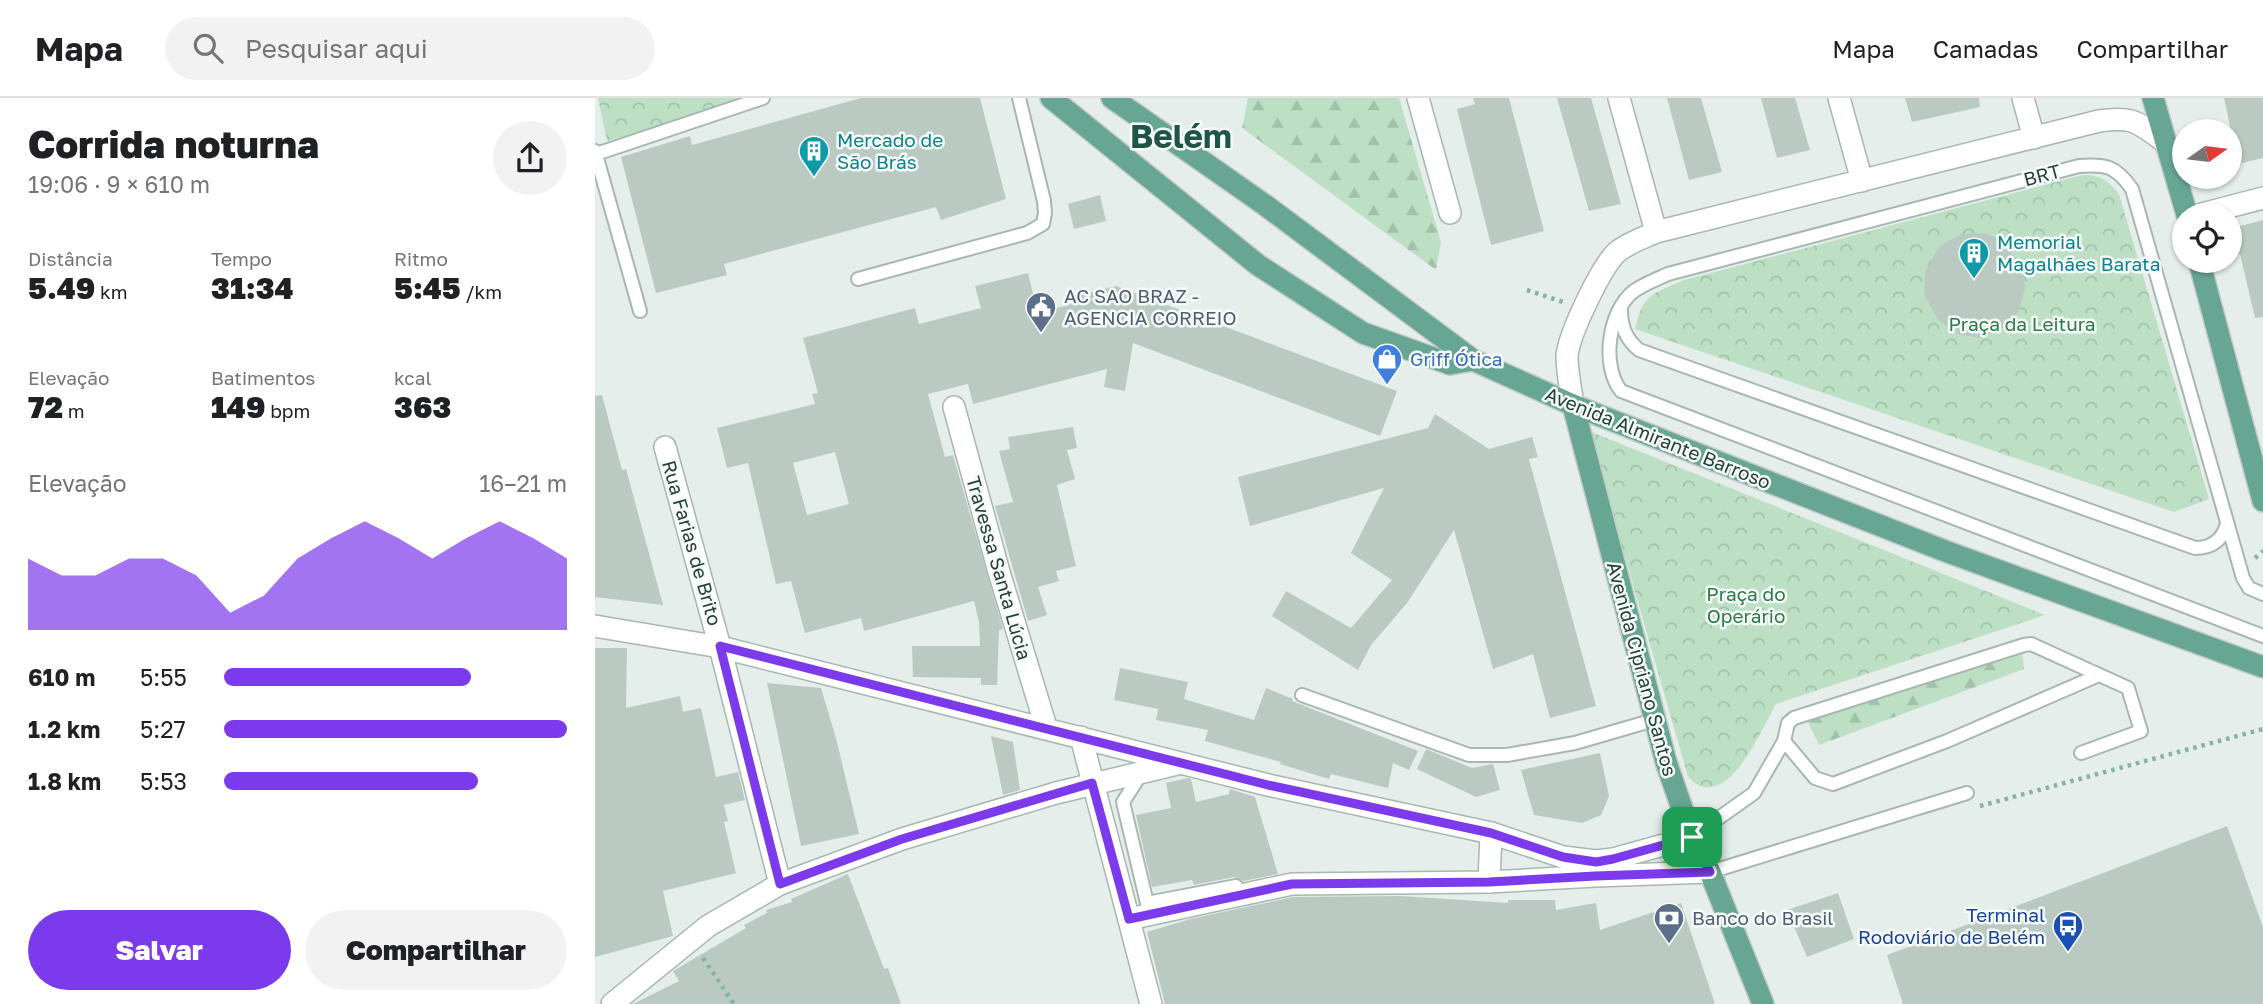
<!DOCTYPE html>
<html lang="pt">
<meta charset="utf-8">
<style>
body{margin:0;font-family:"Golos Text",sans-serif;background:#f2f2f2;color:#202124;height:100vh;display:flex;flex-direction:column;font-size:26px;white-space:nowrap}
*{box-sizing:border-box;margin:0}
p{font-size:23px;color:#757577}
.icon{flex:none;width:38px;height:38px;fill:none;stroke:currentColor;stroke-width:2;stroke-linecap:round;stroke-linejoin:round}
.map{position:relative;flex:1;overflow:hidden}
.drawer{display:flex;flex-direction:column;background:#fff;width:595px}
.drawer>*{flex:none}
.needle{width:46px;rotate:76deg}
.controls{position:absolute;left:1577px;top:21px;display:grid;gap:14px}
.controls a{display:grid;place-items:center;width:70px;height:70px;border-radius:50%;background:#fff;box-shadow:0 2px 5px #0004;font-size:35px}
.pin{position:absolute;display:grid;place-items:center;width:60px;height:60px;color:#fff;margin:-30px;border-radius:14px;box-shadow:0 4px 10px #0006}
.round{display:grid;place-items:center;flex:none;width:74px;height:74px;border-radius:37px;background:#f2f2f2}
.headline{display:flex;align-items:center;justify-content:space-between;height:119px;padding:0 28px}
h1{font-size:38px;font-weight:800;line-height:52px}
.stats{display:grid;grid-template-columns:repeat(3,1fr);gap:10px;height:119px;padding:7px 28px}
.stats div{display:grid;align-content:center}
.stats b{font-size:30px;font-weight:800}
.stats small{font-size:19px;font-weight:400}
.stats p{font-size:19px}
.chart{height:196px;padding:14px 28px}
.chart p{display:flex;justify-content:space-between}
.chart svg{width:100%;height:126px;margin-top:7px;fill:#7c3aed;opacity:.7}
.action{display:flex;gap:14px;margin-top:auto;padding:14px 28px}
.action a{flex:1;height:80px;border-radius:42px;background:#7c3aed;color:#fff;font-size:28px;font-weight:800;line-height:80px;text-align:center}
.action a+a{background:#f2f2f2;color:#202124}
ul{padding:0 28px;list-style:none;font-size:23px}
li{display:grid;grid-template-columns:112px 84px 1fr;align-items:center;height:52px}
li i{height:18px;border-radius:9px;background:#7c3aed}
header{display:flex;align-items:center;gap:42px;box-sizing:border-box;height:98px;padding:0 35px;background:#fff;border-bottom:2px solid #e0e0e0}
header strong{font-size:33px}
nav{display:flex;gap:38px;margin-inline-start:auto;font-size:24px}
.search{width:490px;height:63px;background:#f2f2f2;display:flex;align-items:center;gap:18px;box-sizing:border-box;padding:0 24px;border-radius:38px;color:#757577;font-size:26px}
main{display:flex;flex:1;min-height:0}
.map>svg:first-child{display:block}
.forest{fill:url(#forest-firs)}
.park{fill:url(#park-crowns)}
.building{fill:#bacac3;fill-rule:evenodd}
.lines{fill:none;stroke-linecap:round;stroke-linejoin:round}
.service-casing{stroke:#a7b7b1;stroke-width:16}
.minor-casing{stroke:#a7b7b1;stroke-width:24}
.tertiary-casing{stroke:#a7b7b1;stroke-width:24}
.primary-casing{stroke:#c1cac7;stroke-width:24}
.path{stroke:#84b3a3;stroke-width:4.5;stroke-dasharray:3.5 5;stroke-linecap:butt}
.service{stroke:#fff;stroke-width:12}
.minor{stroke:#fff;stroke-width:21}
.tertiary{stroke:#fff;stroke-width:21}
.primary{stroke:#68a694;stroke-width:21}
.route-casing{stroke:#fff;stroke-width:14}
.route{stroke:#7c3aed;stroke-width:9}
.labels{text-anchor:middle;stroke-width:5;stroke-linejoin:round;paint-order:stroke}
.culture-label{font-size:19px;fill:#0d838f;stroke:#f6faf8;text-anchor:start}
.street-label{font-size:19px;fill:#234138;stroke:#f6faf8}
.service-label{font-size:19px;fill:#4e5e75;stroke:#f6faf8;text-anchor:start}
.park-label{font-size:19px;fill:#2b7a47;stroke:#f6faf8}
.shop-label{font-size:19px;fill:#366cbe;stroke:#f6faf8;text-anchor:start}
.transit-label{font-size:19px;fill:#164399;stroke:#f6faf8;text-anchor:end}
.town-label{font-size:33px;font-weight:bold;fill:#1d5546;stroke:#f6faf8}
</style>
<header>
<strong>Mapa</strong>
<div class="search"><svg class="icon" aria-label="search" viewBox="0 0 24 24"><circle cx="10" cy="10" r="6"/><path d="M15 15l6 6"/></svg>Pesquisar aqui</div>
<nav><a>Mapa</a><a>Camadas</a><a>Compartilhar</a></nav>
</header>
<main>
<section class="drawer">
<div class="headline"><div><h1>Corrida noturna</h1><p>19:06 · 9 × 610 m</p></div><a class="round"><svg class="icon" aria-label="share" viewBox="0 0 24 24"><path d="M12 15V3M7 8l5-5 5 5M5 13v7h14v-7"/></svg></a></div>
<div class="stats">
<div><p>Distância</p><b>5.49<small> km</small></b></div>
<div><p>Tempo</p><b>31:34</b></div>
<div><p>Ritmo</p><b>5:45<small> /km</small></b></div>
</div>
<div class="stats">
<div><p>Elevação</p><b>72<small> m</small></b></div>
<div><p>Batimentos</p><b>149<small> bpm</small></b></div>
<div><p>kcal</p><b>363</b></div>
</div>
<div class="chart"><p><span>Elevação</span>16–21 m</p>
<svg viewBox="0 0 160 44" preserveAspectRatio="none"><path d="M0 44V19L10 25L20 25L30 19L40 19L50 25L60 38L70 32L80 19L90 12L100 6L110 12L120 19L130 12L140 6L150 12L160 19V44z"/></svg>
</div>
<ul>
<li><b>610 m</b>5:55<i style="width:72%"></i></li>
<li><b>1.2 km</b>5:27<i style="width:100%"></i></li>
<li><b>1.8 km</b>5:53<i style="width:74%"></i></li>
</ul>
<div class="action"><a>Salvar</a><a>Compartilhar</a></div>
</section>
<div class="map">
<svg width="1668" height="906" viewBox="0 0 1668 906">
<defs>
<pattern id="forest-firs" width="22" height="20" patternUnits="userSpaceOnUse" patternTransform="scale(1.75)"><rect width="22" height="20" fill="#bde0c5"/><path d="M5 1l3.5 6h-7zM16 11l3.5 6h-7z" fill="#a2c1aa"/></pattern>
<pattern id="park-crowns" width="20" height="18" patternUnits="userSpaceOnUse" patternTransform="scale(1.75)"><rect width="20" height="18" fill="#bde0c5"/><path d="M2 6a3 3 0 1 1 6 0M12 15a3 3 0 1 1 6 0" fill="none" stroke="#a2c1aa"/></pattern>
</defs>
<rect width="100%" height="100%" fill="#e5eeea"/>
<g class="forest">
<polygon points="653,0 804,0 846,144 841,172 647,30"/>
<polygon points="1427,552 1429,571 1224,647 1211,620"/>
</g>
<g class="park">
<polygon points="3,0 168,0 12,43"/>
<path d="M1487,77c18,-1 26,5 37,19l90,305 -35,13 -539,-183c8,-35 17,-35 49,-49z"/>
<path d="M994,333l456,184 -269,89c-15,26 -50,113 -88,73z"/>
</g>
<g class="building">
<polygon points="266,0 385,0 411,101 346,122 341,109 129,166 132,177 61,195 26,59 95,38 97,47"/>
<polygon points="878,0 914,0 949,133 896,147 862,11 880,6"/>
<polygon points="962,0 996,0 1026,106 994,113"/>
<polygon points="1072,0 1106,0 1127,74 1094,82"/>
<polygon points="1166,0 1200,0 1215,52 1182,60"/>
<polygon points="1310,0 1384,0 1385,9 1317,24"/>
<polygon points="1629,0 1668,0 1668,60 1643,66"/>
<polygon points="505,97 511,123 479,131 473,106"/>
<polygon points="1668,122 1668,219 1660,220 1645,156 1640,157 1634,131"/>
<polygon points="1390,135 1409,143 1427,170 1430,191 1423,215 1413,227 1388,240 1365,237 1343,222 1329,196 1330,174 1344,149 1365,136"/>
<path d="M433,175l10,40 41,-11 -2,-6 39,-10 281,105 -17,45 -247,-93 -8,48 -21,-4 3,-18 -134,35 -5,-20 -40,10 17,63 8,-2 50,174 -4,1 -2,55h-16v-7l-68,-1 -1,-31h68l-1,-24 -5,-21 -110,30 -3,-13 -56,15 -14,-52 -15,3 -28,-121 -21,5 -10,-40 98,-24 -3,-10 6,-1 -15,-55 112,-30 4,16 62,-16 -6,-22zM240,354l14,52 -42,11 -14,-52z"/>
<polygon points="7,297 27,372 31,371 68,507 0,499 0,298"/>
<polygon points="840,316 894,351 937,339 943,359 934,361 1001,608 955,620 938,556 898,571 859,432 812,505 776,547 763,572 677,518 691,493 756,530 797,482 756,455 789,390 655,428 643,379 833,330"/>
<polygon points="478,329 482,350 472,352 480,381 462,387 481,468 461,473 464,483 443,489 452,517 433,523 400,408 418,404 404,353 415,351 413,339"/>
<polygon points="0,550 32,550 31,610 85,598 88,614 106,610 121,679 143,674 150,702 129,707 133,723 129,724 141,775 68,793 78,838 0,859"/>
<polygon points="525,570 593,584 589,601 659,622 671,590 698,601 697,603 823,653 814,672 798,665 793,690 736,676 734,681 685,666 686,664 610,643 613,632 561,622 563,611 519,602"/>
<polygon points="172,585 226,590 241,640 264,736 206,748"/>
<polygon points="396,638 418,644 425,692 408,697"/>
<polygon points="831,651 877,670 898,666 905,692 881,699 822,671"/>
<polygon points="1005,655 1014,698 1006,717 987,725 939,717 926,672"/>
<polygon points="593,680 596,681 601,704 634,696 635,691 660,699 683,776 648,783 639,779 599,787 597,782 557,789 541,717 576,710 571,685"/>
<polygon points="1632,728 1668,829 1668,906 1308,906 1292,857"/>
<polygon points="253,776 289,871 293,870 306,906 38,906 84,883 78,873 151,830 149,827 172,815 171,812 197,804 196,801"/>
<polygon points="1243,795 1259,841 1212,859 1192,812"/>
<polygon points="806,798 913,805 913,802 960,802 961,812 1001,805 1005,832 1086,805 1120,906 570,906 552,834 595,821 698,799"/>
</g>
<g class="lines">
<g class="service-casing">
<g id="service">
<polyline points="0,53 45,213"/>
<polyline points="1,56 168,0"/>
<polyline points="263,181 432,135 448,126 450,115 449,103 424,0"/>
<path d="M1026,212c0,17 5,29 18,40l556,198c17,0 28,-8 32,-25"/>
<path d="M1668,496l-14,-6 -6,-10 -111,-389c-16,-23 -26,-25 -53,-23l-411,108c-11,5 -24,10 -34,17 -26,20 -33,75 -13,100l642,245"/>
<polyline points="707,597 874,657 912,657 980,645 1059,622"/>
<polyline points="1189,643 1220,680 1238,686 1352,643 1504,577"/>
<polyline points="546,676 528,704 552,805 641,788"/>
<polyline points="1097,739 1159,695 1189,643 1193,625 1199,620 1429,547 1436,546 1533,590 1546,633 1486,655"/>
<polyline points="1115,774 1372,695"/>
</g>
</g>
<g class="minor-casing">
<g id="minor">
<polyline points="823,0 855,115"/>
<polyline points="1024,0 1061,134"/>
<polyline points="1244,0 1267,83"/>
<polyline points="1428,0 1439,40"/>
<polyline points="1603,117 1668,100"/>
<polyline points="359,309 404,474 451,629"/>
<polyline points="70,349 125,549 185,786"/>
<polyline points="0,528 125,549 673,687 896,735 968,759 1001,763 1018,761 1097,739"/>
<polyline points="486,639 556,906"/>
<polyline points="894,784 896,735"/>
<polyline points="534,821 697,786 894,784 1000,778 1115,774"/>
<polyline points="17,906 113,828 185,786 307,741 461,695 582,666"/>
</g>
</g>
<g class="tertiary-casing">
<path id="tertiary" d="M978,307c-2,-15 -6,-33 -6,-49 2,-22 34,-89 50,-104 11,-9 26,-14 39,-20l443,-111c35,-5 38,1 66,21"/>
</g>
<g class="primary-casing">
<g id="primary">
<polyline points="456,0 663,167 768,235 855,266 878,262"/>
<polyline points="517,0 670,107 878,262 978,307 1350,453 1668,569"/>
<polyline points="1558,0 1592,117"/>
<polyline points="1604,163 1668,403"/>
<polyline points="978,307 1071,664 1097,739 1115,774 1168,906"/>
</g>
</g>
<g class="path">
<polyline points="932,192 968,204"/>
<polyline points="1660,460 1668,453"/>
<polyline points="1385,708 1668,631"/>
<polyline points="108,860 139,906"/>
</g>
<use href="#service" class="service"/>
<use href="#minor" class="minor"/>
<use href="#tertiary" class="tertiary"/>
<use href="#primary" class="primary"/>
</g>
<g class="lines">
<g class="route-casing">
<polygon id="route" points="125,548 673,687 896,735 968,759 1001,764 1018,761 1097,739 1115,774 1000,778 894,784 697,786 534,821 497,685 307,741 185,786"/>
</g>
<use href="#route" class="route"/>
</g>
<defs>
<g id="building-pin" transform="scale(1.575)"><path d="M0 17L-7.5 6A9.5 9.5 0 1 1 7.5 6Z" fill="#0f9aa8" stroke="#f6faf8"/><path d="M-4-6H4V6H1V3H-1V6H-4ZM-2.5-4.3h1.7v1.8h-1.7ZM.8-4.3h1.7v1.8H.8ZM-2.5-1h1.7V.8h-1.7ZM.8-1h1.7V.8H.8Z" fill="#fff"/></g>
<g id="civic-pin" transform="scale(1.575)"><path d="M0 17L-7.5 6A9.5 9.5 0 1 1 7.5 6Z" fill="#5c6f8a" stroke="#f6faf8"/><path d="M-.6-6.5H3V-4.5H.6V-3L4-1V1h2V6H-6V1h2V-1L-.6-3ZM-1.2 2.5V6h2.4V2.5Z" fill="#fff"/></g>
<g id="shop-pin" transform="scale(1.575)"><path d="M0 17L-7.5 6A9.5 9.5 0 1 1 7.5 6Z" fill="#3f7fe0" stroke="#f6faf8"/><path d="M-5-2.5h2.3a2.7 3.5 0 0 1 5.4 0H5L5.5 6h-11ZM-1.5-2.5h3a1.5 2.3 0 0 0-3 0Z" fill="#fff"/></g>
<g id="bank-pin" transform="scale(1.575)"><path d="M0 17L-7.5 6A9.5 9.5 0 1 1 7.5 6Z" fill="#5c6f8a" stroke="#f6faf8"/><path d="M-6-4H6V4H-6ZM0-2.3a2.3 2.3 0 1 0 0 4.6a2.3 2.3 0 1 0 0-4.6Z" fill="#fff"/></g>
<g id="bus-pin" transform="scale(1.575)"><path d="M0 17L-7.5 6A9.5 9.5 0 1 1 7.5 6Z" fill="#1a4fb4" stroke="#f6faf8"/><path d="M-5-6H5V4H4V6H2V4H-2V6H-4V4H-5ZM-3.5-4V0h7V-4ZM-3.5 1.2v1.5H-2V1.2ZM2 1.2v1.5H3.5V1.2Z" fill="#fff"/></g>
</defs>
<g fill-rule="evenodd">
<use href="#building-pin" x="219" y="53"/>
<use href="#building-pin" x="1379" y="155"/>
<use href="#civic-pin" x="446" y="209"/>
<use href="#shop-pin" x="792" y="261"/>
<use href="#bank-pin" x="1074" y="820"/>
<use href="#bus-pin" x="1473" y="828"/>
</g>
<g class="labels">
<g class="culture-label">
<text x="242" y="49">Mercado de<tspan x="242" dy="22">São Brás</tspan></text>
<text x="1402" y="151">Memorial<tspan x="1402" dy="22">Magalhães Barata</tspan></text>
</g>
<g class="street-label">
<text transform="translate(1447 77) rotate(-15)" y="7">BRT</text>
<text transform="translate(1063 340) rotate(22)" y="7">Avenida Almirante Barroso</text>
<text transform="translate(97 445) rotate(74)" y="7">Rua Farias de Brito</text>
<text transform="translate(404 470) rotate(74)" y="7">Travessa Santa Lúcia</text>
<text transform="translate(1047 571) rotate(75)" y="7">Avenida Cipriano Santos</text>
</g>
<g class="service-label">
<text x="469" y="205">AC SAO BRAZ -<tspan x="469" dy="22">AGENCIA CORREIO</tspan></text>
<text x="1097" y="827">Banco do Brasil</text>
</g>
<g class="park-label">
<text x="1427" y="233">Praça da Leitura</text>
<text x="1151" y="503">Praça do<tspan x="1151" dy="22">Operário</tspan></text>
</g>
<g class="shop-label">
<text x="815" y="268">Griff Ótica</text>
</g>
<g class="transit-label">
<text x="1450" y="824">Terminal<tspan x="1450" dy="22">Rodoviário de Belém</tspan></text>
</g>
<g class="town-label">
<text x="586" y="50">Belém</text>
</g>
</g>
</svg>
<div class="controls">
<a><svg class="needle" viewBox="-14 -14 28 28"><path d="M0-13l5 13h-10z" fill="#e53935"/><path d="M0 13l5-13h-10z" fill="#757577"/></svg></a>
<a><svg class="icon" aria-label="locate" viewBox="0 0 24 24"><circle cx="12" cy="12" r="6"/><path d="M12 2v4M12 18v4M2 12h4M18 12h4"/></svg></a>
</div>
<div class="pin" style="left:1097px;top:739px;background:#1e9e55"><svg class="icon" aria-label="arrive" viewBox="0 0 24 24"><path d="M6 21V4h12l-3 4 3 4H6"/></svg></div>
</div>
</main>
